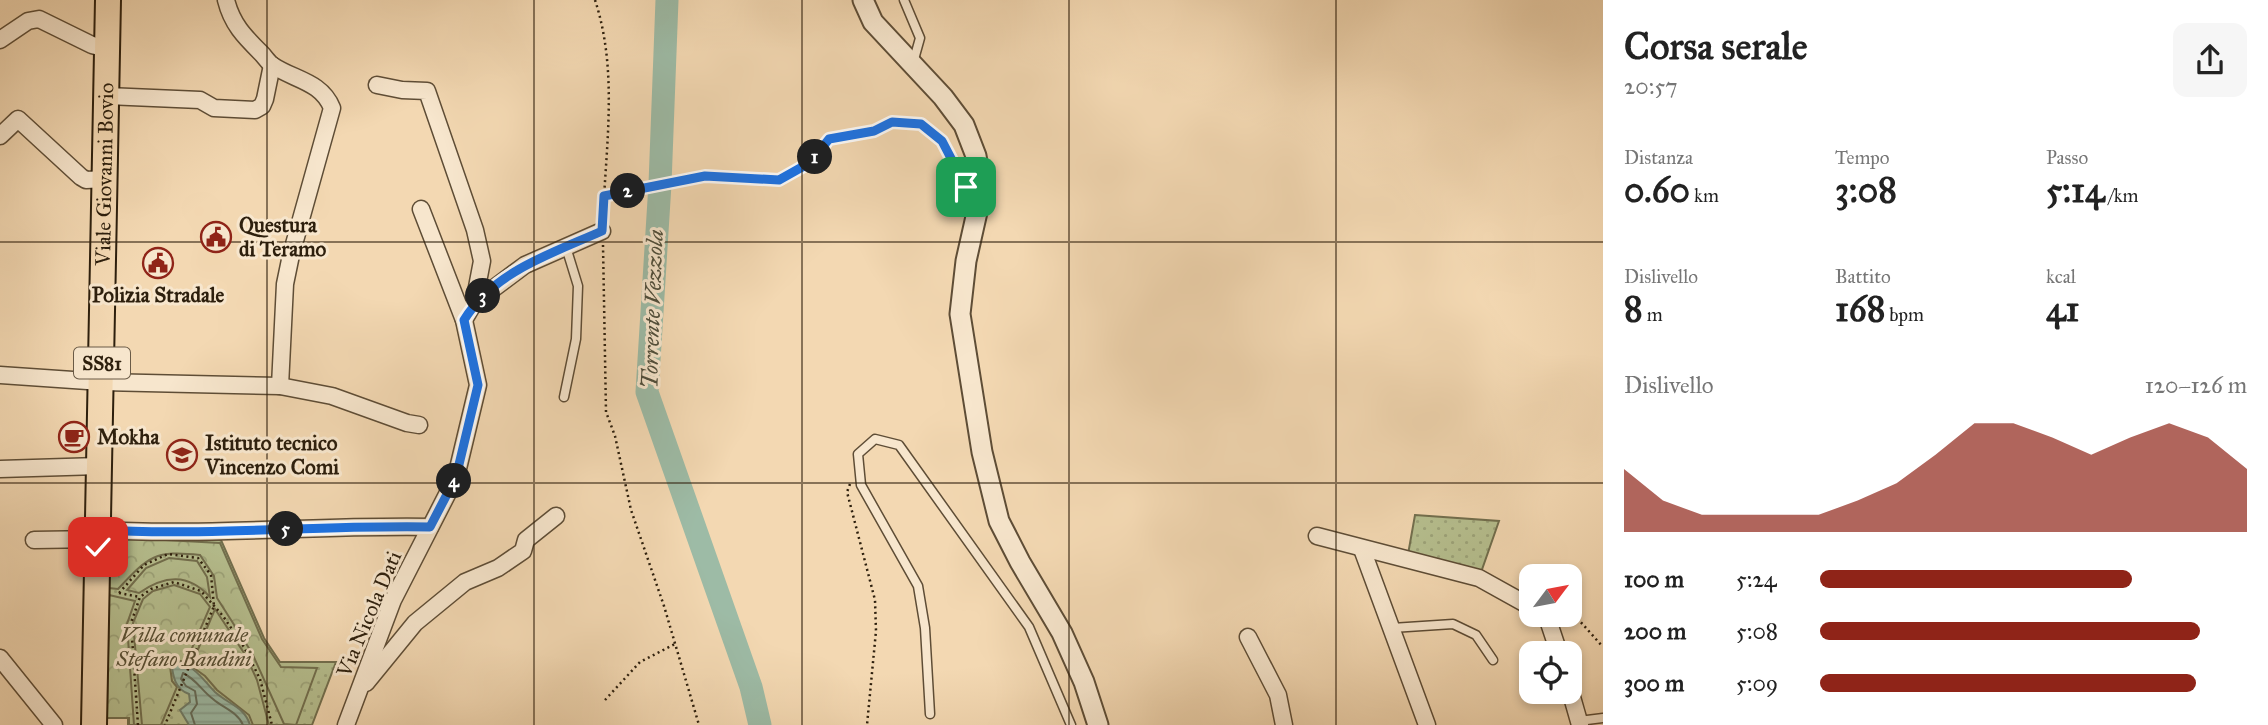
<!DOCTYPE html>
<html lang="it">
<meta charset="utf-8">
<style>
body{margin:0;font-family:"IM FELL Great Primer",serif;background:#f6f6f6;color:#222;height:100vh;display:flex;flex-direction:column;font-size:26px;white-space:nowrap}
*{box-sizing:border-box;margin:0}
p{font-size:23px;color:#767676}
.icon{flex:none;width:38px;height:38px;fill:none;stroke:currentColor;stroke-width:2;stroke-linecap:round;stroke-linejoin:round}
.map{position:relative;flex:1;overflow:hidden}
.panel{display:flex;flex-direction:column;background:#fff;width:665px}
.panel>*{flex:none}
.needle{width:46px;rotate:58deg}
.tools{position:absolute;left:1519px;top:564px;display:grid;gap:14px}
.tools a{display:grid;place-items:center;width:63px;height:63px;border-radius:14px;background:#fff;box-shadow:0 4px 10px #0003;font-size:35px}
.pin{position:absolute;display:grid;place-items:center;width:60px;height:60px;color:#fff;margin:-30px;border-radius:14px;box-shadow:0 4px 10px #0006}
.km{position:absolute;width:35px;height:35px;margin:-18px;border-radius:50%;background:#222;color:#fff;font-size:19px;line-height:35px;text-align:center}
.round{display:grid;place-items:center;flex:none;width:74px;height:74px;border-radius:14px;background:#f6f6f6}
.headline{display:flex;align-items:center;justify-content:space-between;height:119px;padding:0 21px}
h1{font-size:38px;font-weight:700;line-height:52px}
.stats{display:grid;grid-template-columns:repeat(3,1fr);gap:10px;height:119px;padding:7px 21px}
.stats div{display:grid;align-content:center}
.stats b{font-size:35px;font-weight:700}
.stats small{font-size:19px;font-weight:400}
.stats p{font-size:19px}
.chart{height:196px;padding:14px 21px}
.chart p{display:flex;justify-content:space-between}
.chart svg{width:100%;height:126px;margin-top:7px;fill:#8f2418;opacity:.7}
ul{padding:0 21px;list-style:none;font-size:23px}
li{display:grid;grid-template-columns:112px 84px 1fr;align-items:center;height:52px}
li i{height:18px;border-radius:9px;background:#8f2418}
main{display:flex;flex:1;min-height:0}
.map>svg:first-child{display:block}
.green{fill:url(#green-dots);stroke:#726f4e;stroke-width:2}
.forest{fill:url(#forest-crowns);stroke:#726f4e;stroke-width:2}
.water{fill:url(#water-rules);stroke:#707d69;stroke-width:2}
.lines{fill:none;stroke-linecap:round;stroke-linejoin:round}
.shore{stroke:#656d5a;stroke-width:2}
.river{stroke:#9dbba6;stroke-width:23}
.service-casing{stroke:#5e4d36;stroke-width:11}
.minor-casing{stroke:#5e4d36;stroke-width:19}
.tertiary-casing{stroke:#5e4d36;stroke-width:23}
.primary-casing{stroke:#2d1f0d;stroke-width:28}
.path{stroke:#2d1f0d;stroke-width:2.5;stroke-dasharray:2 3.5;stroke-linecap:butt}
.service{stroke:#f7e6cd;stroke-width:8}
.minor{stroke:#f7e6cd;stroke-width:16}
.tertiary{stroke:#f7e6cd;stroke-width:19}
.primary{stroke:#f3d8b2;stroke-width:24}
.route-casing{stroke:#fff;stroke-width:14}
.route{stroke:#1a73e8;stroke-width:9}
.grid{fill:none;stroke:#2d1f0d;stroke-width:2;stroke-opacity:0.55}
.labels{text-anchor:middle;stroke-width:6;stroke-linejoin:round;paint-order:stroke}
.shield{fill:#f7e6cd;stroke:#6a5b47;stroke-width:2}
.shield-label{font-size:19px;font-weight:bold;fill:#2d1f0d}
.street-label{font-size:21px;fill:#2d1f0d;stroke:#f7e6cd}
.poi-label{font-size:21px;font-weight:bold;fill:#2d1f0d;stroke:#f7e6cd;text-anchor:start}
.park-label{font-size:21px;font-style:italic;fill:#564f34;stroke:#f7e6cd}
.water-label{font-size:23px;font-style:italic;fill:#4f4e3b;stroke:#f7e6cd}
</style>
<main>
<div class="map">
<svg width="1603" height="725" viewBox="0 0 1603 725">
<defs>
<pattern id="green-dots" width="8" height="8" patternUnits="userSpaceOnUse" patternTransform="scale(1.75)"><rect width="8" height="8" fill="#b6bf8f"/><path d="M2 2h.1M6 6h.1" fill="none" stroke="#9da47a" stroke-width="1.8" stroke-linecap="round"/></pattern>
<pattern id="forest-crowns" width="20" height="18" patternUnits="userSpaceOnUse" patternTransform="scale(1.75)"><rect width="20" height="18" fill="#b6bf8f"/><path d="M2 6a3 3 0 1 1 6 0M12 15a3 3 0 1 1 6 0" fill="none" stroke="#9da47a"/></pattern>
<pattern id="water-rules" width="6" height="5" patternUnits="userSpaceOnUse" patternTransform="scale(1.75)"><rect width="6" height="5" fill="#9dbba6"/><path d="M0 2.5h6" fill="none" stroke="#88a08e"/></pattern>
</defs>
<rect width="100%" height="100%" fill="#f3d8b2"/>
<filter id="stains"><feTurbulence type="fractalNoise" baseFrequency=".00286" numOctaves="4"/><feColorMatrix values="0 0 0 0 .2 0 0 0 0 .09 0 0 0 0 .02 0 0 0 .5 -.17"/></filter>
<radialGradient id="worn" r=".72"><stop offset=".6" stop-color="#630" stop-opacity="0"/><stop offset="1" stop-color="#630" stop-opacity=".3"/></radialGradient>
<g class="green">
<polygon points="1415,515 1499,521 1479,578 1407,560"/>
<polygon points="108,534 221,540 264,638 280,662 336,662 312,725 128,725 128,718 106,718"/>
</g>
<g class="forest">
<path d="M110,537l110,6 42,96 19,28 36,1 -21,57 -12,-1 -32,-71 -35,-55 -3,-22 -14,-21c-45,-5 -51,1 -82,34l-9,-1z"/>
<path d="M169,558l28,3 10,16 3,20c-22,-24 -45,-22 -71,-4l-12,-3 19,-22z"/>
<polygon points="174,585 200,594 210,607 186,662 169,659 172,681 177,687 161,725 142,725 133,623 143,599 153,591"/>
<polygon points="109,595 135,601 127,624 134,725 129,725 129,718 107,718"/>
<polygon points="215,609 246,656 257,680 269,725 253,725 249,715 217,690 205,676 191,666"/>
</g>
<path class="water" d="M171,661c5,1 11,2 16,4 12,7 19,18 28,27 13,12 30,15 35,33h-61l-9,-15 10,-8 -1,-8c-15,-5 -16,-19 -18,-33z"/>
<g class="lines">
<path class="shore" d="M195,725l-4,-12 6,-9 -2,-13 -9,-5 -5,-7 2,-6c13,6 19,18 30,26 10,9 25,13 30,26"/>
<polyline class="river" points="667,0 660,184 647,392 751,687 760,725"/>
<g class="service-casing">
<g id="service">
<polyline points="904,0 920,38 913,63"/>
<polyline points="564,397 576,339 578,286 566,247"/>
<polyline points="1392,628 1453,624 1476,635 1493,660"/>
<polyline points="930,714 925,628 918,586 861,485 858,454 875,439 899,445 1029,627 1071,725"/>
<polyline points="1579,721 1603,718"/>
</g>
</g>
<g class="minor-casing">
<g id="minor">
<path d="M226,0c6,24 18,36 35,53 4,4 7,9 11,12 22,15 49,16 60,43l-41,147 -6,29 -5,102"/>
<polyline points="0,40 28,21 39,19 92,45 107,49"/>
<polyline points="377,85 402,90 427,91 475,230 482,261 474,303 464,320"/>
<polyline points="107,96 200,100 214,108 255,110 262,106 265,99 272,65"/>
<polyline points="0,136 18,119 81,177 86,180 105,179"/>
<polyline points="474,303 525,265 602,231"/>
<polyline points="0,375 102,382 280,386 332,396 407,423 419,425"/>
<polyline points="0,469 99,466"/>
<path d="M98,530c111,6 221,-5 332,-3"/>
<polyline points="1317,536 1479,578 1531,607"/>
<polyline points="34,540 98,539"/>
<polyline points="1362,549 1427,725"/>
<polyline points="1546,614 1559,653"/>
<polyline points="1248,637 1278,695 1284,725"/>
<polyline points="0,658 54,725"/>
<polyline points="366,683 415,623 465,582 498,568 523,551 526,540 556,516"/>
<polyline points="1570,690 1580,725"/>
<polyline points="346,725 393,600 456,477 478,385 464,320 421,209"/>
</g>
</g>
<g class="tertiary-casing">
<polyline id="tertiary" points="863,0 873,22 943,97 964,125 976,156 982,190 966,261 960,314 982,452 999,521 1020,562 1062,633 1084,682 1098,725"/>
</g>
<g class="primary-casing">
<g id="primary">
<path id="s1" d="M94,725l14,-725"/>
</g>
</g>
<g class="path">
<path d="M595,0c23,70 11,145 8,217"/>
<polyline points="604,196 705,176 779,180 811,162 829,139 874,131 892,122 921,124 942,141 963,180"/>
<polyline points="603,245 606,412 615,436 631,510 664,606 699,725"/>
<polyline points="850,484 847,492 875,600 876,631 867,725"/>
<polyline points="119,593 144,565 168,554 198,558 211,575 214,606 165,725"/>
<polyline points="119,593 140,597"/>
<polyline points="1570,610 1603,647"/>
<polyline points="605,700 640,662 675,644"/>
<polyline points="138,725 131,623 140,597 151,589 174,582 201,591 223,616 244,647 260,679 272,725"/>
</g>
<use href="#service" class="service"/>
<use href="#minor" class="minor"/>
<use href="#tertiary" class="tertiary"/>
<use href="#primary" class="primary"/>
</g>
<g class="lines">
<g class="route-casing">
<path id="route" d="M98,547v-17c111,6 221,-5 332,-3l26,-50 22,-92 -14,-65c30,-49 89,-67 138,-89l2,-35 101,-20 74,4 32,-18 18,-23 45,-8 18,-9 29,2 21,17 24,46"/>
</g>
<use href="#route" class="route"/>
</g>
<path class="grid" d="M267,0v725M534,0v725M802,0v725M1069,0v725M1336,0v725M0,242h1603M0,483h1603"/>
<defs>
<g id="civic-ring" transform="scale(1.575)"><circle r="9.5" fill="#f7e6cd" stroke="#8f2418" stroke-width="1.5"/><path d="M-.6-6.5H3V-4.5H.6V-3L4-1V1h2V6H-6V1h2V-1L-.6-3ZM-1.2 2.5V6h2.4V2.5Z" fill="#8f2418"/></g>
<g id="cafe-ring" transform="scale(1.575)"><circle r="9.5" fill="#f7e6cd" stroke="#8f2418" stroke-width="1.5"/><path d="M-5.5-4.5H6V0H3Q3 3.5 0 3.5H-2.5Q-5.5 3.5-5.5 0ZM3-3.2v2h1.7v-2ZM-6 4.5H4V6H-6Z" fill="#8f2418"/></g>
<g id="school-ring" transform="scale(1.575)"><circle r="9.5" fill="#f7e6cd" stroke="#8f2418" stroke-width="1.5"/><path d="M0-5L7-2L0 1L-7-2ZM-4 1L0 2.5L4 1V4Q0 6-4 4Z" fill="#8f2418"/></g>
</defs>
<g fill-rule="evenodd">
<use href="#civic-ring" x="216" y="237"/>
<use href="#civic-ring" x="158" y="263"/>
<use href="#cafe-ring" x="74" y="437"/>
<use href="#school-ring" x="182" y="455"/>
</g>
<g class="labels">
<rect class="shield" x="74" y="347.5" width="56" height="31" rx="5"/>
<g class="shield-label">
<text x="102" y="370">SS81</text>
</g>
<g class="street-label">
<text dy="7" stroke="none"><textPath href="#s1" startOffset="551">Viale Giovanni Bovio</textPath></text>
<text transform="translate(369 614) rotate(-67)" y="7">Via Nicola Dati</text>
</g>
<g class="poi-label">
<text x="239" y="232">Questura<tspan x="239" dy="24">di Teramo</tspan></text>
<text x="158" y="302" text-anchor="middle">Polizia Stradale</text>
<text x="97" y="444">Mokha</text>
<text x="205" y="450">Istituto tecnico<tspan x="205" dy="24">Vincenzo Comi</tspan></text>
</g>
<g class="park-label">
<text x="184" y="642">Villa comunale<tspan x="184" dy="24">Stefano Bandini</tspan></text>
</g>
<g class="water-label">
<text transform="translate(652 309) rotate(-88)" y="8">Torrente Vezzola</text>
</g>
</g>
<rect width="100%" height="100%" filter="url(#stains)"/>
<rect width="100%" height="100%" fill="url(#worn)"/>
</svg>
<div class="tools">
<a><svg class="needle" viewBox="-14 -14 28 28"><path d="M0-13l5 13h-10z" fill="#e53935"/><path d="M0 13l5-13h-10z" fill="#767676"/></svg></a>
<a><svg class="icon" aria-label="locate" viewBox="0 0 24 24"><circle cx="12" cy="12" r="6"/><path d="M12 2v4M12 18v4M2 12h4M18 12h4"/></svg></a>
</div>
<div class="pin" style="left:966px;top:187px;background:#1e9e55"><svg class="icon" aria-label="arrive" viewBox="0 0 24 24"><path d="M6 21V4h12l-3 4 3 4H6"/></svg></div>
<div class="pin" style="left:98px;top:547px;background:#d93025"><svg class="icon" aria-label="check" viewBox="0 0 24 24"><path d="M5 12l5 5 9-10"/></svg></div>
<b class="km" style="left:815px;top:157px">1</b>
<b class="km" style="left:628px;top:191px">2</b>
<b class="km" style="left:483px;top:296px">3</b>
<b class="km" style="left:454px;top:481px">4</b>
<b class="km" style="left:286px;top:529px">5</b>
</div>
<section class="panel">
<div class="headline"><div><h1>Corsa serale</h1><p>20:57</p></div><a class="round"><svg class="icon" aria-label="share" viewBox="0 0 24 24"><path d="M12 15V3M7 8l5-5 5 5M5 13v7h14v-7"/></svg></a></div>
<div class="stats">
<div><p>Distanza</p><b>0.60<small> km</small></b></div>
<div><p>Tempo</p><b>3:08</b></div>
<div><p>Passo</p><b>5:14<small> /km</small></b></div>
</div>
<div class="stats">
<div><p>Dislivello</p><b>8<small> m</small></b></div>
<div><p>Battito</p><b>168<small> bpm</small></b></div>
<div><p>kcal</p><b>41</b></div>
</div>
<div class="chart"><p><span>Dislivello</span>120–126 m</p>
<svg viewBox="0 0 160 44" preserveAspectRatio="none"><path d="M0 44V22L10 33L20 38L30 38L40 38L50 38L60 33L70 27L80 17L90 6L100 6L110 11L120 17L130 11L140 6L150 11L160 22V44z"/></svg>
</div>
<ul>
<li><b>100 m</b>5:24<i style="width:73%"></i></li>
<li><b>200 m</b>5:08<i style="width:89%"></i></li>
<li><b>300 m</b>5:09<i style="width:88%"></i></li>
</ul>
</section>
</main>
